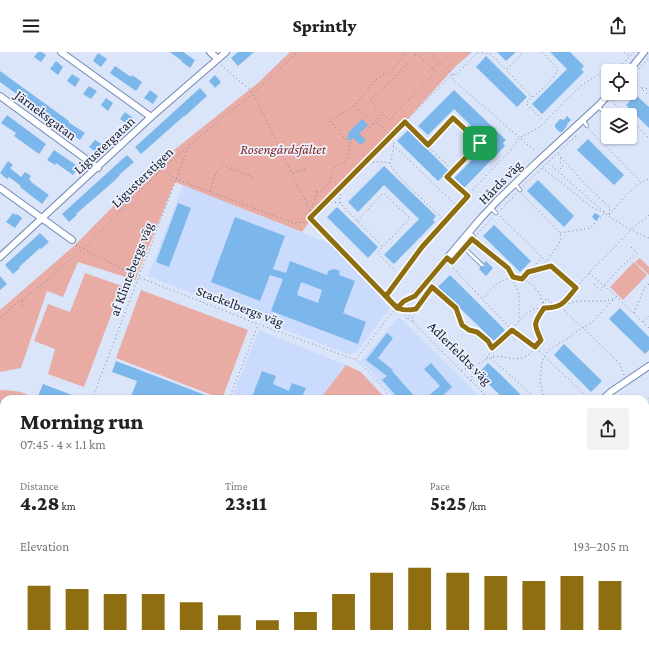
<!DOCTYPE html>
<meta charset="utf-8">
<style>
body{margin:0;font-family:"Crimson Pro",serif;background:#f2f2f2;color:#222;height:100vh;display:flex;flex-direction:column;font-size:15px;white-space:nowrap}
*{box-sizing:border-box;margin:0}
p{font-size:13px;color:#767676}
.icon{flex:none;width:22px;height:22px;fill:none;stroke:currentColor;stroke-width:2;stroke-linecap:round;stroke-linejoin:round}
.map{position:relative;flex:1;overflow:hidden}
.side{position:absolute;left:0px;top:343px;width:649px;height:256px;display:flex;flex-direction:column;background:#fff;border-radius:12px 12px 0 0;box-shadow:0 1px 3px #0004}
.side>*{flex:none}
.tools{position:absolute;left:601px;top:12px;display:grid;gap:8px}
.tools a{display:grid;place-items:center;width:36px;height:36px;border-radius:4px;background:#fff;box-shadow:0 1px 3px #0004;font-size:20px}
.pin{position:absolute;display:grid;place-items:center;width:34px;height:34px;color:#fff;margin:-17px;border-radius:8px;box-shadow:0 2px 6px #0006}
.round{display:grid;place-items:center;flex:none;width:42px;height:42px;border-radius:4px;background:#f2f2f2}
.overview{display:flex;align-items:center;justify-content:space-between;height:68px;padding:0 20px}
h1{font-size:22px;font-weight:800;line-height:30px}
.stats{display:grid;grid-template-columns:repeat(3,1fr);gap:6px;height:68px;padding:4px 20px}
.stats div{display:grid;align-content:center}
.stats b{font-size:20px;font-weight:800}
.stats small{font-size:11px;font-weight:400}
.stats p{font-size:11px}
.chart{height:112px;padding:8px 20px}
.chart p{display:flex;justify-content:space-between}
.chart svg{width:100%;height:72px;margin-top:4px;stroke:#8f6d11;stroke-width:6}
header{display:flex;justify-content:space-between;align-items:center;height:52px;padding:0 20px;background:#fff;font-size:18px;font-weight:800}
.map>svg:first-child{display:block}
.built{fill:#cbdbfd}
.green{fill:#e8aca5}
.building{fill:#7bb7eb;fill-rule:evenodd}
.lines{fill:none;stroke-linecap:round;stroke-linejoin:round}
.secondary-tunnel{stroke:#b4bdd1;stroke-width:8;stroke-dasharray:8 4;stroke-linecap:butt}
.service-casing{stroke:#7387b5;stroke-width:4.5}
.minor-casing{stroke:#7387b5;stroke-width:8}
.secondary-casing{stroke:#7387b5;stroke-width:10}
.path{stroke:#80899c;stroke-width:1;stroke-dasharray:1 3;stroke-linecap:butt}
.service{stroke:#fff;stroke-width:3}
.minor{stroke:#fff;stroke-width:6}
.secondary{stroke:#fff;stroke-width:8}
.service-bridge-casing{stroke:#7387b5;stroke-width:4.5;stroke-linecap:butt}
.service-bridge{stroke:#fff;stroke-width:3}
.route-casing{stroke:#fff;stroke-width:8}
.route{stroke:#8f6d11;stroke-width:5}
.labels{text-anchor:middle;stroke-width:3.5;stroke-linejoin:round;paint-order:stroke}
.street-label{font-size:14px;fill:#171f31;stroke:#edf2fc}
.park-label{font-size:14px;font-style:italic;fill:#852927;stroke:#edf2fc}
</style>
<header><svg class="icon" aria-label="menu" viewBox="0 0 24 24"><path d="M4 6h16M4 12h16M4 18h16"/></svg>Sprintly<svg class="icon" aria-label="share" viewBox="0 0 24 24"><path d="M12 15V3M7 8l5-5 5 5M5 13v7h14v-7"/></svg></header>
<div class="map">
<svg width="649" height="599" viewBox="0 0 649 599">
<rect width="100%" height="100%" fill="#dbe5f9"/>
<g class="built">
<polygon points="183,133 333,193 390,256 356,301 347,302 148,224"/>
<polygon points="399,265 482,347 396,347 361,309"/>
<polygon points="259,278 346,313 320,347 231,347"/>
<polygon points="645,547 649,552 649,599 510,599 506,595 645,595"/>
<polygon points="4,577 4,595 313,595 308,599 0,599 0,586"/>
</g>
<g class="green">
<polygon points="290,0 472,0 455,15 386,91 315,161 302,180 175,130 135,228 78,210 63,245 47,239 21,316 0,320 0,258 75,193 148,119 259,30"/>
<polygon points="640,206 649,215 649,223 635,210"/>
<polygon points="634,210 647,223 623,248 610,235"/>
<polygon points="85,221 122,234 84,335 48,322 55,297 34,289 48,252 70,260"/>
<polygon points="141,238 248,278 222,347 116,306"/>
<polygon points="346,313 361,320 386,347 320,347"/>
<path d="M0,338c14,1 23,0 34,9h-30v4h-4z"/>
<polygon points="0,371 4,373 3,490 0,489"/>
</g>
<g class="building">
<polygon points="38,0 42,0 46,3 41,10 34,5"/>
<polygon points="170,0 183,0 195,8 190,16 182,10 182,9"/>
<polygon points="238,0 254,0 238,14 231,6"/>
<polygon points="497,0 516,0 506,9"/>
<polygon points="550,0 570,0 584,14 581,17 584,20 542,62 532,52 567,17"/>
<polygon points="98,1 107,7 101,15 93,9"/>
<polygon points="486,4 527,45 517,55 476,15"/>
<polygon points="56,9 63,15 58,23 50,17"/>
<polygon points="115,14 131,25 132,23 142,30 136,39 110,21"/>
<polygon points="0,19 69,69 68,70 85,81 80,88 0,30"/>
<polygon points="72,22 80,27 75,35 67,29"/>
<polygon points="215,23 221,30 215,36 209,29"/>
<polygon points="89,34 97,39 91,47 83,42"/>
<polygon points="200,36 207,44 185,64 184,64 141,102 135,95"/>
<polygon points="150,38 158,44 153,52 144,46"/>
<polygon points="454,38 506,88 503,91 505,94 464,136 454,126 489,91 454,57 428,83 418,74"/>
<polygon points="636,43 649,55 649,76 626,53"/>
<polygon points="106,46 113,51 108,59 101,53"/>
<polygon points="125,60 133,66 128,73 120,67"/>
<polygon points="7,63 46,92 39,102 14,84 16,81 1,71"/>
<polygon points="567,64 571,68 567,72 567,74 562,80 558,79 555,75 555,73 560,67 564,68"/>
<polygon points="362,67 368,73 359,82 366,88 361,93 353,86 350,89 347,85 349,82 348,81"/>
<polygon points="408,78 449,119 438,129 397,89"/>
<polygon points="588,87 624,123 614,133 577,98"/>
<polygon points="95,88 103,93 97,101 89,95"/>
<polygon points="54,98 79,115 73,123 56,111 55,113 47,108"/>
<polygon points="127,103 134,110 119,123 120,123 113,130 76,162 77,163 69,170 62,162"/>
<polygon points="8,109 13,113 10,116 21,125 25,120 31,124 29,127 31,129 31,130 49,143 42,152 20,135 21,134 9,125 7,127 0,121"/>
<polygon points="384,114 436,164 433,168 435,170 394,212 384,203 419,167 384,133 358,160 348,150"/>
<polygon points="538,128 574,164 564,175 527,139"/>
<polygon points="178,151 191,156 169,215 156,210"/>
<polygon points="337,155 378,195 368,206 327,165"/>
<polygon points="13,161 16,163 17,162 22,166 15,176 6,170"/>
<polygon points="595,161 600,164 596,169 592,165"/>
<path d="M235,165l50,19 -12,33 13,4 4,-12 37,14 1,-4 6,-2 6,2 -1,4 16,6 -12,32 23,9 -8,22 -87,-33 12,-32 -13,-4 -10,26 -49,-19zM301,230l21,8 -4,13 -21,-8z"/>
<polygon points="494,173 531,209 520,220 483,184"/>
<polygon points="40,181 49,190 41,197 40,196 19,215 20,216 13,222 5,213"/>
<polygon points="486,209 493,216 486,224 479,217 480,215 484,215 485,213 484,211"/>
<polygon points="450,223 505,278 494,289 438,235"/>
<polygon points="0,224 7,232 0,238"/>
<polygon points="620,256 649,285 649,298 645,302 609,267"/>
<polygon points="387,281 393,286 378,306 393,318 392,319 417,347 399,347 382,328 387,324 366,308"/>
<polygon points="564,292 602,329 591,340 554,303"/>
<polygon points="116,309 213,346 213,347 130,347 137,329 112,320"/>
<polygon points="431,311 452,335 439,347 425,347 440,334 424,317"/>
<polygon points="488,311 498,320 525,347 504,347 478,322"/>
<polygon points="262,319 276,324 273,332 289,339 292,331 306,336 301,347 251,347"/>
<polygon points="43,332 80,346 80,347 46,347 38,344"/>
</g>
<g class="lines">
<g class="secondary-tunnel">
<polyline points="600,599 605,595"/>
<polyline points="624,599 629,595"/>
</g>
<g class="service-casing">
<g id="service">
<polyline points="598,54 608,64"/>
<polyline points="583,68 587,74"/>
<polyline points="515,132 520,138"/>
<polyline points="491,156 496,161"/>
<polyline points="469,180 474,185"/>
<polyline points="459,191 482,213"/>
<polyline points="447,206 452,210"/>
<polyline points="426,230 432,235"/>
<polyline points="645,516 649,512"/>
<polyline points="645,547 649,543"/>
</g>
</g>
<g class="minor-casing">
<g id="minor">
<polyline points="61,0 151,65"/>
<polyline points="210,0 218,7"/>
<polyline points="629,19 644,0"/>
<polyline points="0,44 98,116"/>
<polyline points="0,136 72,188"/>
<polyline points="0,205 151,65 226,0"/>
<polyline points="415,244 481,166 498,148 536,111 599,53 610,41"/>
<polyline points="603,347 612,339 649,314"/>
<polyline points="645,477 649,475"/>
<polyline points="645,500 649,504"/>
<polyline points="388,595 392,599"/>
<polyline points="324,599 329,595"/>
</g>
</g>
<g class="secondary-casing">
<polyline id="secondary" points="645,558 649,555"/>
</g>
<g class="path">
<polyline points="429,0 452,22 453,28 536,100"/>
<polyline points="478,0 491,2 532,45"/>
<path d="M542,0l16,17c-5,13 -22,25 -32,34l18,18"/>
<polyline points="624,0 629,4"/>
<polygon points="417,2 436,20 389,68 370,49"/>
<polyline points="221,13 249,37 257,49 310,159 310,166 397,256 414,271 489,347"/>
<polyline points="433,17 439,11"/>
<polyline points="507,17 523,0"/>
<polyline points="639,17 649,6"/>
<polyline points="632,27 649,44"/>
<polyline points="630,28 633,24"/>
<polyline points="642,36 649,37"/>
<polyline points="612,49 626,63"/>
<polyline points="356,52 375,28 395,15 401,8 406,0"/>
<polyline points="630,67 649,86"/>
<path d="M376,70l16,14c4,7 0,19 -2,27"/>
<polyline points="405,71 453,119 447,125 467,143"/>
<polyline points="373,72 365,80 350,92 330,69 355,53 373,72 382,62"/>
<polyline points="589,77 641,130"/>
<polyline points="393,93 457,154"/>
<polyline points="427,93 453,66 480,91 453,119"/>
<polyline points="558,102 583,130 610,156 609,164"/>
<polyline points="369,111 378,110 384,110 389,111 400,126 444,168"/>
<polyline points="552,114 604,160"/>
<polyline points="542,116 555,126 562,131 591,155 605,161 590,176 560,181"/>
<polyline points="163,117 170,123 176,127 293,171 305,170 310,166 452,22 456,23 478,0"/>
<polyline points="560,117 563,114 560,110 561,105"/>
<polyline points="293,121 308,116"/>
<polyline points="523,134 577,83"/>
<polyline points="210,139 216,121 223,114 253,125"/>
<path d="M317,140c6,-1 12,-7 14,-13 0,-4 -1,-6 2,-9 4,-6 11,-7 15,-12 2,-4 1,-9 1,-13"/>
<polyline points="522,142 560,181 561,188 556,196 547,209"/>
<polyline points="331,150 340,151 382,194"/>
<polyline points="340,151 340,141"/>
<polyline points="501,157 517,141"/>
<path d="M310,159c4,-7 7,-14 7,-22"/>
<path d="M606,162c14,10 28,18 43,24"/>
<path d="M609,163c9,-10 27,-33 40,-36"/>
<polyline points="500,164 553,216 576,236"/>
<polyline points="357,169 383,141 410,166 377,201 400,223"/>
<polyline points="477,182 493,165"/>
<polyline points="476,190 508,216 519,242 519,269"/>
<polyline points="76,193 138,225 258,272 356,308 365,316 393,347"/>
<polyline points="453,216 512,278 535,295 589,347"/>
<polyline points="529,220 551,214"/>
<polyline points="589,221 613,241 649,276"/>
<polyline points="523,227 542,205"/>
<polyline points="594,232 600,238 622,214 637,201 631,195"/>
<polyline points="436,238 456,256 462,273 469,278 477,280 488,289 492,294 494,304"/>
<polyline points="386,243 422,195 462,149 510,99 519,86 540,75 562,52 583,32 614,13 620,14 634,0"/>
<polyline points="22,249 23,256"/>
<polyline points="543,251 547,246 553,252"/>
<polyline points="398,257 405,258 415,257"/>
<polyline points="634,261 645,235 649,232"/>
<polyline points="0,266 16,252 41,233 83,197 163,116 205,80 252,42 298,0"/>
<polyline points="406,267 410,263"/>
<path d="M413,270c-3,-11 9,-22 16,-31"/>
<polyline points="643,270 649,264"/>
<polyline points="509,282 517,290"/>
<polyline points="487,306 492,296 512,278 519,269 529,260 534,257 544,256 552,256 578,249 605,249 614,247"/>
<polyline points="491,306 537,347"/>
<polyline points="356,307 391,262 404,249 409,247"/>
<polyline points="461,318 473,315"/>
<polyline points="624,323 619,311 583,276 567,262 561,253 589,221 631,178 649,163"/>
<path d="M471,329l3,-14c6,-4 12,-9 20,-10 11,-2 24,6 34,-2 5,-4 9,-10 13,-15 -8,-17 -7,-17 3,-32 -2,-6 -3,-13 -7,-18 -10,-13 -26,-16 -39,-7 -6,4 -11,11 -15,16"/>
<polyline points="92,347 189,94"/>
<polyline points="229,347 258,273"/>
<polyline points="544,347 540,329 542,309 548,299 559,291 567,287 576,280 590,272 616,245"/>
<polyline points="645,348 649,346"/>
<polyline points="0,544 4,542"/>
<polyline points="354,595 357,599"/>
<polyline points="128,599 130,595"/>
<polyline points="402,599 407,595"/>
</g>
<use href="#service" class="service"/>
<use href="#minor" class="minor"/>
<use href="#secondary" class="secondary"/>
<g class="service-bridge-casing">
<polyline id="service-bridge" points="645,579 649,583"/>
</g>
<use href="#service-bridge" class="service-bridge"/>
</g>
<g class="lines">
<g class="route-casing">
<path id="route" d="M480,91l-33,34 21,19 -46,51 -36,49c11,12 12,16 30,13l16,-22 24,21 6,17 7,5 8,2 11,9 4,7 20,-18 23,17 6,-7c-8,-17 -7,-17 3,-32 19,0 21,-7 32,-20l-25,-22 -23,6 -6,7 -9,-2 -5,-9 -36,-29 -20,23 -5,-4 -32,38 -11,5 -7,7 -87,-90 95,-96 23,23 25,-27 27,25"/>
</g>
<use href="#route" class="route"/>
</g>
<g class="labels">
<g class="street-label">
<text transform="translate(46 63) rotate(37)" y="5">Järneksgatan</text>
<text transform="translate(104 93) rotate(-43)" y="5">Ligustergatan</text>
<text transform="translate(142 125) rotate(-44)" y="5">Ligusterstigen</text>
<text transform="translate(500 130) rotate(-45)" y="5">Hårds väg</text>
<text transform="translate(131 217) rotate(-69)" y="5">af Klintebergs väg</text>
<text transform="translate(240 254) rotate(21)" y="5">Stackelbergs väg</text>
<text transform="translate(460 301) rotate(45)" y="5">Adlerfeldts väg</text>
</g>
<g class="park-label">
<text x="283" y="102">Rosengårdsfältet</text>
</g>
</g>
</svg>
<div class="tools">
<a><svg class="icon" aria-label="locate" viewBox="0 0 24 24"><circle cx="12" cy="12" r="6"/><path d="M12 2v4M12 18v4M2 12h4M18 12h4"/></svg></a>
<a><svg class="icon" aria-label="layers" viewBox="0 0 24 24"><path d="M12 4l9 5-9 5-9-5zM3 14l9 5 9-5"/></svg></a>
</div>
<div class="pin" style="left:480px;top:91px;background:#1e9e55"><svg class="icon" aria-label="arrive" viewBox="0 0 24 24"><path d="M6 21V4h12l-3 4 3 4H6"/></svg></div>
<section class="side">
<div class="overview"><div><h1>Morning run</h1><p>07:45 · 4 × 1.1 km</p></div><a class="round"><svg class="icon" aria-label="share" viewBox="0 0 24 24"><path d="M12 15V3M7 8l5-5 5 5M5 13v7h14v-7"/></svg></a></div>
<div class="stats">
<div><p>Distance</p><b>4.28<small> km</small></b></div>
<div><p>Time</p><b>23:11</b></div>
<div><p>Pace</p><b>5:25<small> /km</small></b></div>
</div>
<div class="chart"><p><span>Elevation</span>193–205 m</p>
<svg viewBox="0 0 160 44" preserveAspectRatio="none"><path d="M5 44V17M15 44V19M25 44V22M35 44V22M45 44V27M55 44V35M65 44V38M75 44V33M85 44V22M95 44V9M105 44V6M115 44V9M125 44V11M135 44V14M145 44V11M155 44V14"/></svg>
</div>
</section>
</div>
